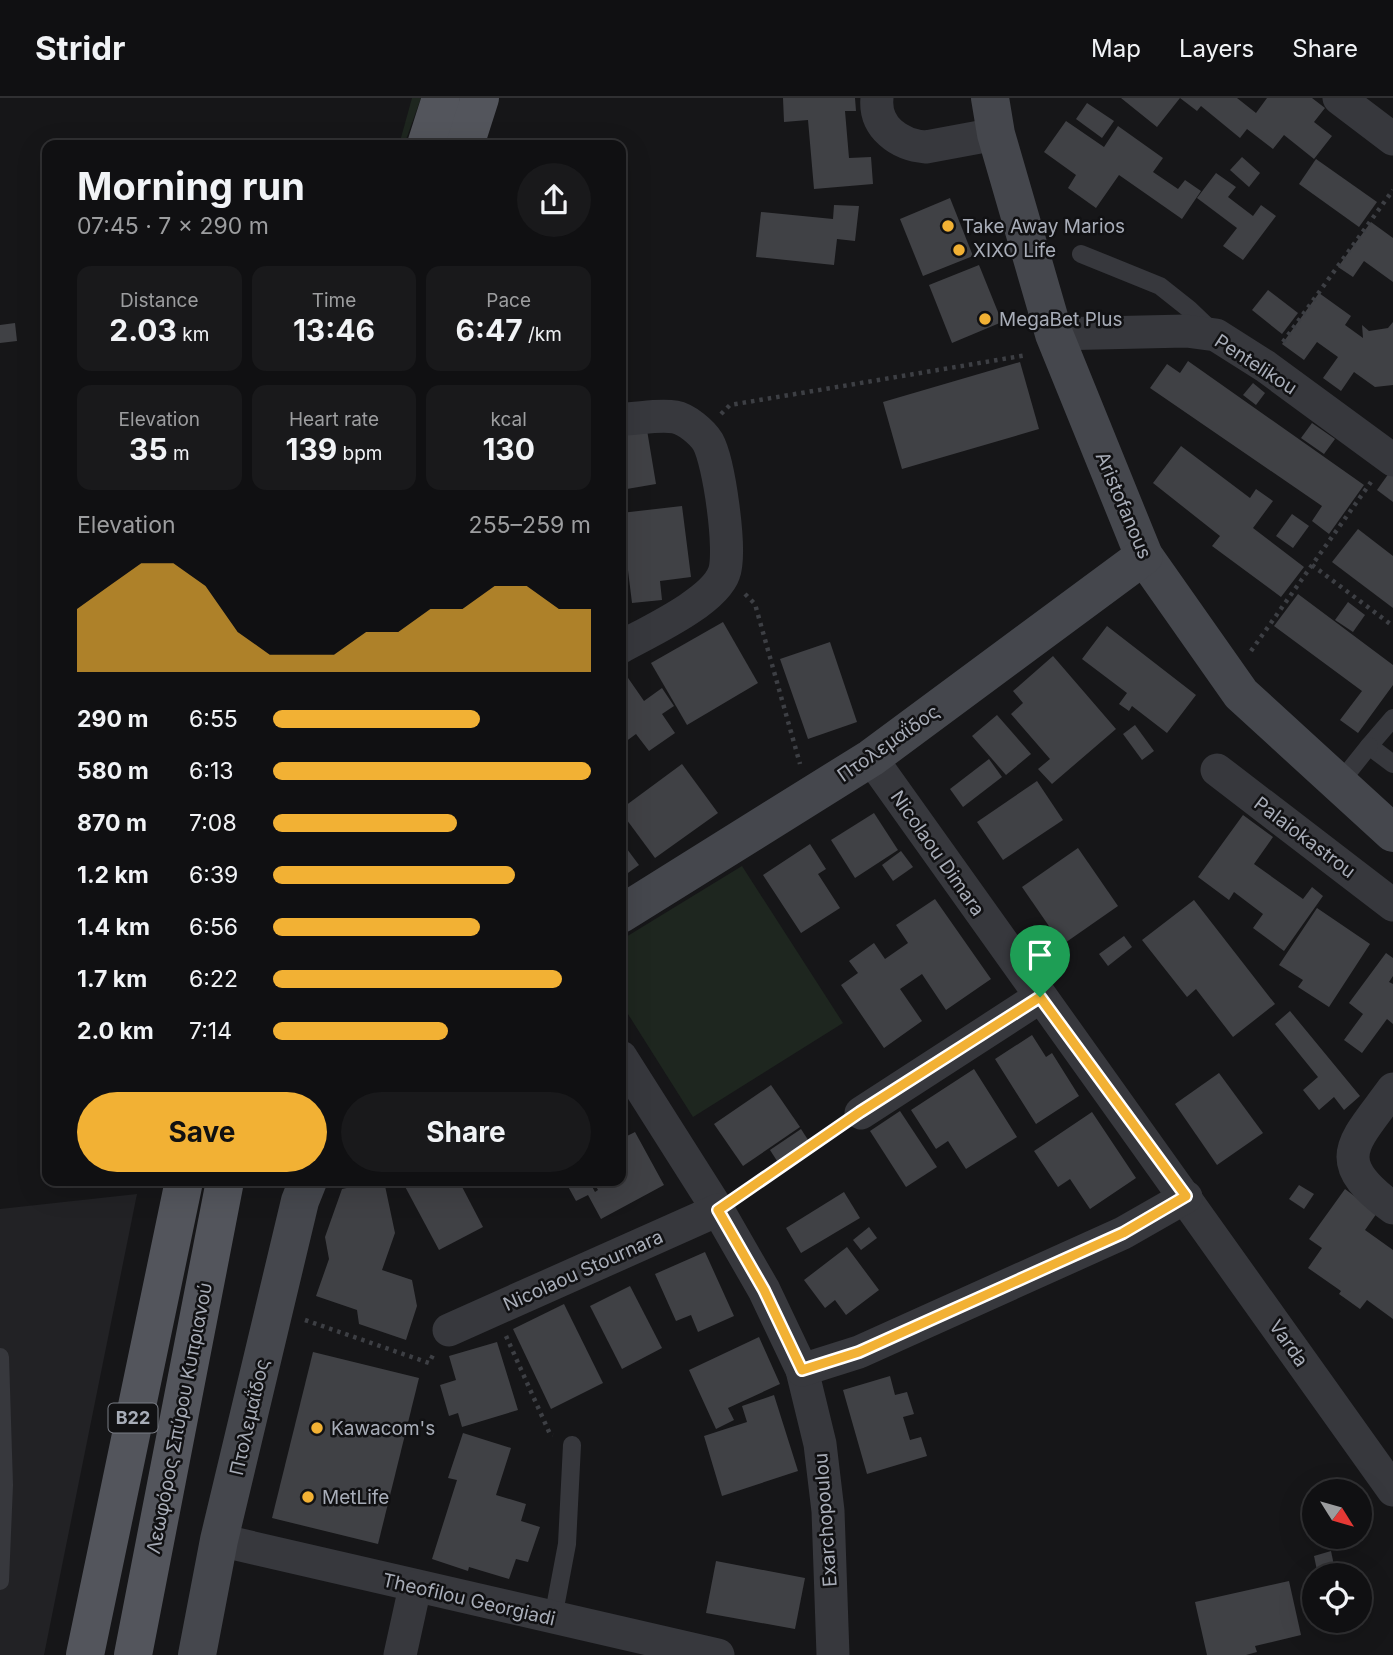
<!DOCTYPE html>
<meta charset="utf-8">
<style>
body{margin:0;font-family:Inter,sans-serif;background:#19191b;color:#f1f3f6;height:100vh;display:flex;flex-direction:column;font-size:26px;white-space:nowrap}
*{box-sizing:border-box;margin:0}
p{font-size:23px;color:#9c9d9f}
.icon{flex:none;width:38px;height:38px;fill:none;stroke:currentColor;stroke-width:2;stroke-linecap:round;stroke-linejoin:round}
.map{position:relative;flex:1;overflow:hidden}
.sheet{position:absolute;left:42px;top:42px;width:584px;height:1046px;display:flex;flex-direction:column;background:#101012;border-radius:14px;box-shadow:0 7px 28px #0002,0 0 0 2px #303032}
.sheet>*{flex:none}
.needle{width:46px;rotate:127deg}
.buttons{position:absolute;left:1302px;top:1381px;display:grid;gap:14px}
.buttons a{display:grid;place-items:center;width:70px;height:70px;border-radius:50%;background:#101012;box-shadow:0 7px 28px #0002,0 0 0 2px #303032;font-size:35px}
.pin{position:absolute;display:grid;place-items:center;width:60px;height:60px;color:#fff;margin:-72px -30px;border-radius:50% 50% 50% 0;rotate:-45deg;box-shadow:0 0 7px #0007}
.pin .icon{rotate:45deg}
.round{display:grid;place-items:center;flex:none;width:74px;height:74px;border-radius:37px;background:#19191b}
.head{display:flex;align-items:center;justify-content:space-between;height:119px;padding:0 35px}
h1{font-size:38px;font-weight:700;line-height:52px}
.stats{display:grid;grid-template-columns:repeat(3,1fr);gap:10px;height:119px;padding:7px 35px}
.stats div{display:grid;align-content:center;border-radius:14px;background:#19191b;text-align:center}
.stats b{font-size:30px;font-weight:700}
.stats small{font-size:19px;font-weight:400}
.stats p{font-size:19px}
.chart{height:196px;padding:14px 35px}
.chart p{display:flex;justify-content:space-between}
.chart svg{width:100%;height:126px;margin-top:7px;fill:#f2b134;opacity:.7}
.action{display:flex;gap:14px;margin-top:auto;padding:14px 35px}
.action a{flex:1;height:80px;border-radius:42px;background:#f2b134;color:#111;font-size:28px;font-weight:700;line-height:80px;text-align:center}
.action a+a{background:#19191b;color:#f1f3f6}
ul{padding:0 35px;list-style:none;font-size:23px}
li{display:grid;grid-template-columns:112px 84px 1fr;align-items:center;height:52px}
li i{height:18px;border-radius:9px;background:#f2b134}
header{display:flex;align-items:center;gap:42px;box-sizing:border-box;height:98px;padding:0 35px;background:#101012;border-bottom:2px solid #303032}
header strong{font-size:33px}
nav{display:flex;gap:38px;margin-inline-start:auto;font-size:24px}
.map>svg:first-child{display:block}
.built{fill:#222225}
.green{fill:#1e261f}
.building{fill:#404145}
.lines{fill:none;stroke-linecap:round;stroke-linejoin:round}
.path{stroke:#3d3f44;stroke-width:4.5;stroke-dasharray:3.5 5;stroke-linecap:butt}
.lane{stroke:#37383d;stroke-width:18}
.street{stroke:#37383d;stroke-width:33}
.secondary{stroke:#45474d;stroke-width:38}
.primary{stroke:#53555c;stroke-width:38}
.route-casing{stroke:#fff;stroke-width:14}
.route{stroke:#f2b134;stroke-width:9}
.poi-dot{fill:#f2b134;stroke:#111113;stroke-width:2.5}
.labels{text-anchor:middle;stroke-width:5;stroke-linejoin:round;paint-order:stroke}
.shield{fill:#111113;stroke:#7b7e86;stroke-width:2}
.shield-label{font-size:18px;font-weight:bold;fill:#a8adb8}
.poi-label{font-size:19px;fill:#a8adb8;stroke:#111113;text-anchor:start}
.street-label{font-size:19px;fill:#a8adb8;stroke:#111113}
</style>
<header>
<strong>Stridr</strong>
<nav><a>Map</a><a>Layers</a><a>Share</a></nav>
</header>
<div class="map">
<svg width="1393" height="1557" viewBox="0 0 1393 1557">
<rect width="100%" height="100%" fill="#161618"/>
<polygon class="built" points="137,1096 44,1557 0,1557 0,1111"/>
<g class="green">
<polygon points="412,0 421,0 404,47 399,47"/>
<polygon points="742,768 843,925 693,1019 621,905 621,842"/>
</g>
<g class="building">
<polygon points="783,0 855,0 856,13 845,13 849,60 871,59 873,86 814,91 808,22 784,24"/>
<polygon points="1121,0 1237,0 1256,15 1267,0 1312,0 1325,10 1314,24 1332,38 1314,61 1284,37 1273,51 1247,31 1240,40 1201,8 1197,13 1180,0 1157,29"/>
<polygon points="1087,5 1114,23 1102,40 1076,21"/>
<polygon points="1066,23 1104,49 1118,28 1163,60 1153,74 1178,91 1185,82 1201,93 1182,121 1119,77 1096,110 1068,90 1076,77 1044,54"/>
<polygon points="1242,59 1260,75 1249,89 1230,72"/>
<polygon points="1316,61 1377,104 1359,129 1299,86"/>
<polygon points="1216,75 1236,89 1228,99 1253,118 1261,107 1276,118 1243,162 1223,148 1237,130 1197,100"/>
<polygon points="950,100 973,158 923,178 900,121"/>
<polygon points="834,107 859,108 855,143 837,141 834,167 756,159 761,114 833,121"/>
<polygon points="1371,124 1393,140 1393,184 1364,163 1353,179 1338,169"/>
<polygon points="979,167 1002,224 952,245 929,187"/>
<polygon points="1268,192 1298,215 1282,236 1252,212"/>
<polygon points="1319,195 1351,218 1345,227 1363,240 1362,227 1369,233 1388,230 1393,224 1393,287 1375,289 1354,274 1341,293 1323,280 1338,259 1317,244 1304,262 1282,246"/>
<polygon points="15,225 17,243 0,245 0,227"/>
<polygon points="1188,263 1364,387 1329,436 1312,423 1322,408 1150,290 1167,266 1180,275"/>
<polygon points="1020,264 1039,331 902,371 883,304"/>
<polygon points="1253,285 1265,295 1256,307 1243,297"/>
<polygon points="1312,325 1335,341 1324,356 1301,340"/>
<polygon points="647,332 656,386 621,392 621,337"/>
<polygon points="1181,348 1250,400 1256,391 1273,403 1253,430 1304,469 1281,499 1212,448 1220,438 1153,385"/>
<polygon points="1389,375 1393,377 1393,404 1377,392"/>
<polygon points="682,408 691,479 660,483 662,502 632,505 621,415"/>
<polygon points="1292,416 1309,428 1293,450 1276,438"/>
<polygon points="1358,431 1393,458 1393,510 1332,464"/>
<polygon points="1298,496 1393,567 1393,587 1358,635 1340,622 1362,593 1274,528"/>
<polygon points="1348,504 1365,517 1353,534 1335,522"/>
<polygon points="723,524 758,585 687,627 651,565"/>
<polygon points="1107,528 1196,597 1167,635 1132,608 1129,613 1119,606 1127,595 1082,561"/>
<polygon points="830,544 857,624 808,641 780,561"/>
<polygon points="1053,558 1116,631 1052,686 1038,671 1050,661 1011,616 1023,605 1013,593"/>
<polygon points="626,577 644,603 662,590 674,608 662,616 675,635 649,653 636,636 621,647 621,581"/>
<polygon points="997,617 1031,656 1006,677 972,638"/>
<polygon points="1135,627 1154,653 1142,662 1123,636"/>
<polygon points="989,661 1002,679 963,709 950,691"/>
<polygon points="682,666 718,715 655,760 621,714 621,711"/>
<polygon points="1037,683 1063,722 1003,762 977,724"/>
<polygon points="874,715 898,752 855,780 831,742"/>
<polygon points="1243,717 1273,739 1254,766 1303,801 1312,789 1323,798 1284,853 1253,830 1263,816 1234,794 1229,802 1198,779"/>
<polygon points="621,743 639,767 621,780"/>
<polygon points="810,746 826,771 818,776 840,810 801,835 763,777"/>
<polygon points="1078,750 1118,808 1062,847 1022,789"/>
<polygon points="901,753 913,769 893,783 882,767"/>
<polygon points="935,801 991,881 946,912 922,876 900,891 922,923 884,950 841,887 858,875 849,863 874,845 885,861 908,845 896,827"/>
<polygon points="1194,802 1275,906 1233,939 1196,891 1187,899 1142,842"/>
<polygon points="1317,810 1370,846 1329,909 1298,889 1303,882 1279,867"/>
<polygon points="1124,838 1132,849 1108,868 1099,856"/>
<polygon points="1386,855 1393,860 1393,878 1389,884 1393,886 1393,926 1387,921 1362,955 1344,942 1363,916 1349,905"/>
<polygon points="1290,913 1360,998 1344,1012 1334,999 1319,1012 1303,992 1318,979 1275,926"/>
<polygon points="1032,937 1046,959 1052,955 1079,998 1036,1026 995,961"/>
<polygon points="974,971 1017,1039 966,1071 948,1043 936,1051 911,1012"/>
<polygon points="1219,975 1263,1035 1217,1067 1175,1006"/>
<polygon points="771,987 800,1029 743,1068 714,1026"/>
<polygon points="900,1013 937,1069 906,1089 870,1033"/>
<polygon points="1092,1014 1136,1080 1090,1111 1070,1081 1058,1089 1034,1053"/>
<polygon points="801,1031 810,1045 779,1066 770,1052"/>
<polygon points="635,1034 664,1087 601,1121 588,1097 576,1103 565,1083 589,1083 595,1094 598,1092 593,1083 621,1083 621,1041"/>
<polygon points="353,1083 384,1083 395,1135 382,1172 412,1182 417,1208 406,1242 359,1226 357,1212 316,1198 329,1161 325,1139 342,1091 351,1089"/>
<polygon points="402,1083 459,1083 483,1129 439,1152"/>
<polygon points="1299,1087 1314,1096 1304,1111 1289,1101"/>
<polygon points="1345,1091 1377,1115 1365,1132 1393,1152 1393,1221 1367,1202 1360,1211 1339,1196 1341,1193 1308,1170 1322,1150 1309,1141"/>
<polygon points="844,1094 860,1120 801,1155 786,1130"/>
<polygon points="869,1129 877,1140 861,1152 853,1142"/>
<polygon points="847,1149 879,1192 846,1217 835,1202 825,1210 804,1182"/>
<polygon points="705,1154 734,1218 698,1234 691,1217 676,1223 655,1176"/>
<polygon points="630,1188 662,1250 622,1271 590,1208"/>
<polygon points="564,1206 603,1285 551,1311 513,1231"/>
<polygon points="759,1239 780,1286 728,1310 734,1322 716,1331 689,1272"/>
<polygon points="497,1244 518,1312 462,1329 458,1315 449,1318 440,1287 456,1282 449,1258"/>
<polygon points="313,1254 419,1280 378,1446 272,1420"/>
<polygon points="890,1278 895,1297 907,1294 914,1316 903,1319 910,1342 921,1339 927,1358 867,1376 843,1292"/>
<polygon points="774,1297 798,1373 722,1398 704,1338 747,1324 742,1308"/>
<polygon points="463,1335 511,1350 496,1397 526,1406 521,1423 540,1429 528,1464 516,1461 509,1481 469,1469 468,1473 432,1461 457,1382 448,1380"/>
<polygon points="1331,1453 1336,1477 1318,1477 1314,1458"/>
<polygon points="716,1463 805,1480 795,1531 706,1515"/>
<polygon points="1289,1483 1301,1537 1255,1548 1257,1554 1246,1557 1207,1557 1195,1504"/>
</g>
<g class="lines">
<g class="path">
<polyline points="1283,244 1393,92"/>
<polyline points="721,316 730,307 1027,257"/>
<polyline points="1312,467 1393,528"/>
<polyline points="745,496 755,506 800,666"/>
<polyline points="1251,553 1371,384"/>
<polyline points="741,1095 836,1032"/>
<polyline points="305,1222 429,1265 434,1255"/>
<polyline points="506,1238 550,1336 553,1337"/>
</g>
<g class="lane">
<polyline points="1081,156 1160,188 1189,211 1213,234"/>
<polyline points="1393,620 1369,648 1393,666"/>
<polyline points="1338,687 1369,648"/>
<polyline points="0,1259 4,1387 0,1483"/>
<polyline points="553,1520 567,1446 572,1347"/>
</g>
<g class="street">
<path d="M877,0c-3,29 22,47 49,49l70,-13"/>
<polyline points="1339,0 1393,41"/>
<polyline points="1054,236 1186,233 1216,237 1265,268 1393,362"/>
<path d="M621,321c17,0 38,-5 54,-2 11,2 27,15 33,25 11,20 24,110 16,131 -10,29 -76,59 -103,74"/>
<path d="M871,660c173,245 349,487 522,732"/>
<polyline points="1217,672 1393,807"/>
<polyline points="621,959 718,1112 764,1192 802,1272 820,1346 828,1413 833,1557"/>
<path d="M1393,991c-39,54 -66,71 0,119"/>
<polyline points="861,1015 1040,899"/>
<polyline points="449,1232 718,1112"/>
<polyline points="802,1272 859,1254 1123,1135 1186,1099"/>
<polyline points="219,1442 718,1557"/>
<polyline points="400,1557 415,1489"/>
</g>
<g class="secondary">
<polyline points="990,0 996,36 1054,236 1144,458 1241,596 1393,735"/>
<polyline points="621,816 871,660 1144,458"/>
<polyline points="197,1557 219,1442 300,1103 308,1083"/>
</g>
<g class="primary">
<polyline points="426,47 441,0"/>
<polyline points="465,47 480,0"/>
<polyline points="85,1557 184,1083"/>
<polyline points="133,1557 225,1083"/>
</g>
</g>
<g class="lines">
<g class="route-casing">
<polygon id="route" points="1040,899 1186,1098 1123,1135 859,1254 802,1272 764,1192 718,1112 860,1014"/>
</g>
<use href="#route" class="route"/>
</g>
<g class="poi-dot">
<circle cx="948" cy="128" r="7"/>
<circle cx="959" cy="152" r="7"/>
<circle cx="985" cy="221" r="7"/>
<circle cx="317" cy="1330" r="7"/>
<circle cx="308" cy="1399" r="7"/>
</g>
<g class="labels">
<rect class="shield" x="108.5" y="1305.5" width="49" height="29" rx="5"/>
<g class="shield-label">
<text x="133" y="1326">B22</text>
</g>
<g class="poi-label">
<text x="962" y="135">Take Away Marios</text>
<text x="973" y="159">XIXO Life</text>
<text x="999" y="228">MegaBet Plus</text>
<text x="331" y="1337">Kawacom's</text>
<text x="322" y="1406">MetLife</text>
</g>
<g class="street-label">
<text transform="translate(1256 266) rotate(33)" y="7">Pentelikou</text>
<text transform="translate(1124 407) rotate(67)" y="7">Aristofanous</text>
<text transform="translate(888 645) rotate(-35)" y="7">Πτολεμαΐδος</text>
<text transform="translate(1305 739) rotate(37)" y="7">Palaiokastrou</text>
<text transform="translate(938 755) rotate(55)" y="7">Nicolaou Dimara</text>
<text transform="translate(583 1172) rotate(-24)" y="7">Nicolaou Stournara</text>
<text transform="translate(1289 1245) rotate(55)" y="7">Varda</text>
<text transform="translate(249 1319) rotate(-77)" y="7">Πτολεμαΐδος</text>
<text transform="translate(179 1320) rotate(-79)" y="7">Λεωφόρος Σπύρου Κυπριανού</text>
<text transform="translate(825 1422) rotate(-94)" y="7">Exarchopoulou</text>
<text transform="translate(469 1501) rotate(13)" y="7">Theofilou Georgiadi</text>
</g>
</g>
</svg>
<div class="buttons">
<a><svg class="needle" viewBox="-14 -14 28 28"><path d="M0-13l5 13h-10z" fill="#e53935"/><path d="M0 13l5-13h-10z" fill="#9c9d9f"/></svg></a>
<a><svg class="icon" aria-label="locate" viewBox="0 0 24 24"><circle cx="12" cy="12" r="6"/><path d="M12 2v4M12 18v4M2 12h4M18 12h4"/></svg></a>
</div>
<div class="pin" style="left:1040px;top:899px;background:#1e9e55"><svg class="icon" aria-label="arrive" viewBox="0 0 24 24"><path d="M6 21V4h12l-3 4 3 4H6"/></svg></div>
<section class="sheet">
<div class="head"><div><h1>Morning run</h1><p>07:45 · 7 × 290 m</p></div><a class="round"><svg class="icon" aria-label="share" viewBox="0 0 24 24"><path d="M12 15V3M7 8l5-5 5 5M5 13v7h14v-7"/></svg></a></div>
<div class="stats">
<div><p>Distance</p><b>2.03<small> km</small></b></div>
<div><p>Time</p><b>13:46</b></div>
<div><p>Pace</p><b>6:47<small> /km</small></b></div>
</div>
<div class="stats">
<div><p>Elevation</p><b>35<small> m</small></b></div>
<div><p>Heart rate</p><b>139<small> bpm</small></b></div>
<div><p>kcal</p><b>130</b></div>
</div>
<div class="chart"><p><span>Elevation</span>255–259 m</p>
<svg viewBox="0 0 160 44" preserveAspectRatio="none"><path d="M0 44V22L10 14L20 6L30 6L40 14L50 30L60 38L70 38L80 38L90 30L100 30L110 22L120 22L130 14L140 14L150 22L160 22V44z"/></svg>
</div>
<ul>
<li><b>290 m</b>6:55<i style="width:65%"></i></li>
<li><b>580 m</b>6:13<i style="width:100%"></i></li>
<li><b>870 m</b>7:08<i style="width:58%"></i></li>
<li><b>1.2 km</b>6:39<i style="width:76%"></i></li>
<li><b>1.4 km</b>6:56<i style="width:65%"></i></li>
<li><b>1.7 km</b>6:22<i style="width:91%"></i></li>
<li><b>2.0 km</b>7:14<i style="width:55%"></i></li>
</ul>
<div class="action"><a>Save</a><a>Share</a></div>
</section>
</div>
